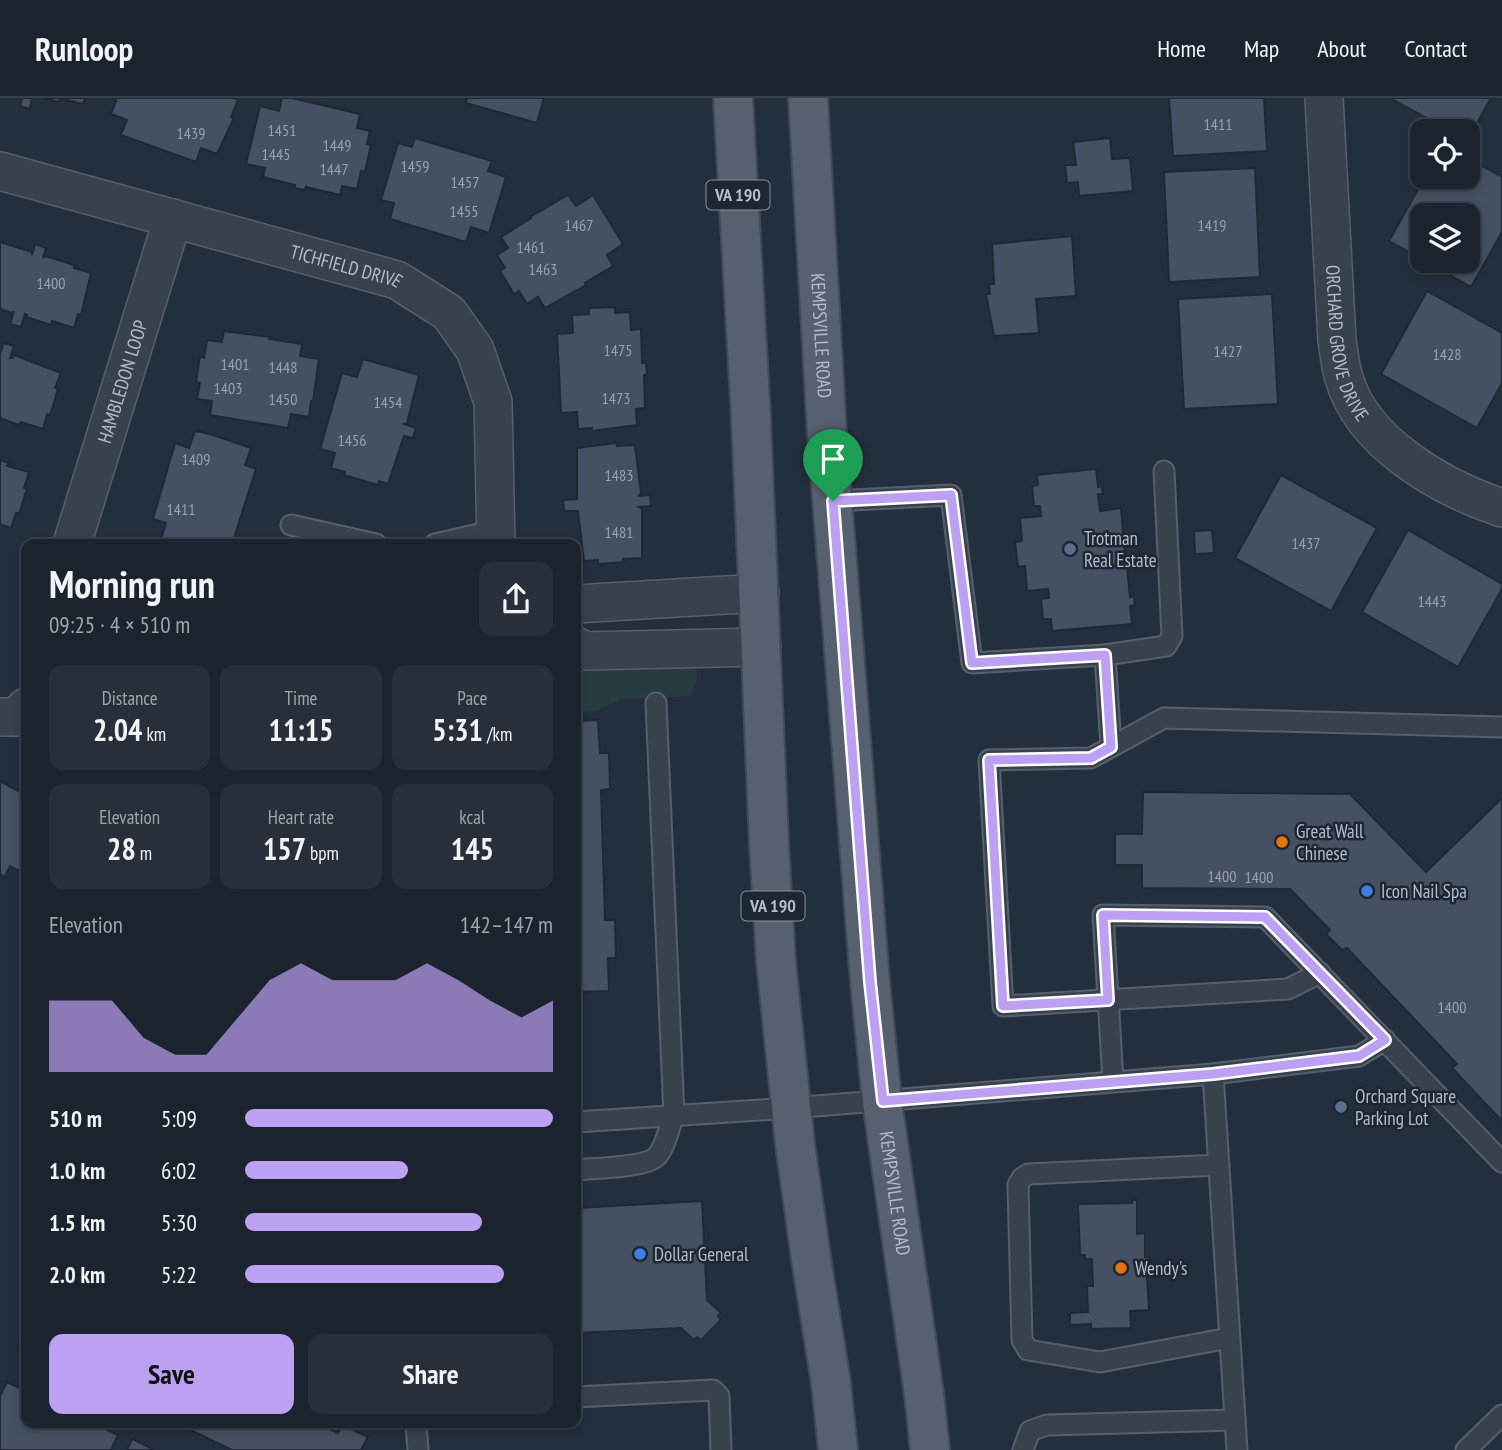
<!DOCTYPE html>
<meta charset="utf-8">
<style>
body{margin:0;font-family:"PT Sans Narrow",sans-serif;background:#282f3a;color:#f1f3f6;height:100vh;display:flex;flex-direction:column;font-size:26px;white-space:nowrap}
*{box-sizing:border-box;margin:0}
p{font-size:23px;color:#a0a4aa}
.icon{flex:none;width:38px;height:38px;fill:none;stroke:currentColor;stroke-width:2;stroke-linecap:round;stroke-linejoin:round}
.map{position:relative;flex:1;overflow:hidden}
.drawer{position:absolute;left:21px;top:441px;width:560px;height:889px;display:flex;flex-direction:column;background:#1b232e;border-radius:14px;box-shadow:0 4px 10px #0003,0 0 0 2px #39404a}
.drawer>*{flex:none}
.fabs{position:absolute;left:1410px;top:21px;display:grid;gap:14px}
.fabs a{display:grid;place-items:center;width:70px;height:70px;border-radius:14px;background:#1b232e;box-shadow:0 4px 10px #0003,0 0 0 2px #39404a;font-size:35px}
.pin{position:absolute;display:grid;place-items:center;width:60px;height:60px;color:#fff;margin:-72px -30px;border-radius:50% 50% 50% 0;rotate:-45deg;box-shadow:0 0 7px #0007}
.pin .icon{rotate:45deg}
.round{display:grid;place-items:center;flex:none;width:74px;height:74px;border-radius:14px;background:#282f3a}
.summary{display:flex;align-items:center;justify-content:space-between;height:119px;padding:0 28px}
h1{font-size:38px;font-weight:800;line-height:52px}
.metrics{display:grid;grid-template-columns:repeat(3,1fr);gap:10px;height:119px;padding:7px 28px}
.metrics div{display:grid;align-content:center;border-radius:14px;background:#282f3a;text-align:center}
.metrics b{font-size:30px;font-weight:800}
.metrics small{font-size:19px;font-weight:400}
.metrics p{font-size:19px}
.chart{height:196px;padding:14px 28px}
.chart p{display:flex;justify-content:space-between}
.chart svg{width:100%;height:126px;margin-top:7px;fill:#bca0f2;opacity:.7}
.button{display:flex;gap:14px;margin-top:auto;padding:14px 28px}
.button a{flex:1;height:80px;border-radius:14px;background:#bca0f2;color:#111;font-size:28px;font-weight:800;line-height:80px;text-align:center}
.button a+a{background:#282f3a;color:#f1f3f6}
ul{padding:0 28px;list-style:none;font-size:23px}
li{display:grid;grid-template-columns:112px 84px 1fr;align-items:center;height:52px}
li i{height:18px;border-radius:9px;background:#bca0f2}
header{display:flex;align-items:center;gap:42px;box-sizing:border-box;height:98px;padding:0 35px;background:#1b232e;border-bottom:2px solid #39404a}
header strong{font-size:33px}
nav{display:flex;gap:38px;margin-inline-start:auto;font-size:24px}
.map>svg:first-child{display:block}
.green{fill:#263c3f}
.building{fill:#455162;stroke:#1f2835;stroke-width:2}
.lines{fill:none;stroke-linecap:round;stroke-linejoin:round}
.service-casing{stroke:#565f6c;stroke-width:23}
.minor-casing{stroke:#565f6c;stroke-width:40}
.primary-casing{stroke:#414a57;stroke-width:42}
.service{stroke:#38414e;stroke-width:19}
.minor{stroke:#38414e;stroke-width:37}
.primary{stroke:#56606e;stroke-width:38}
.route-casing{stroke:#fff;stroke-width:14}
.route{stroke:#bca0f2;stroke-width:9}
.service-dot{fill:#5c6f8a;stroke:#1d2633;stroke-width:2.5}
.food-dot{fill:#e8710a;stroke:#1d2633;stroke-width:2.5}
.shop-dot{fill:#3f7fe0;stroke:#1d2633;stroke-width:2.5}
.labels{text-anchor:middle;stroke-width:5;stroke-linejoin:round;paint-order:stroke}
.number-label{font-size:16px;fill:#98a1af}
.shield{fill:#1d2633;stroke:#878f9c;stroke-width:2}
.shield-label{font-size:18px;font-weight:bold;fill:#b4bcc9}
.street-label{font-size:19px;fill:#b4bcc9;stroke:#1d2633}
.poi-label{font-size:19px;fill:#b4bcc9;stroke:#1d2633;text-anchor:start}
</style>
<header>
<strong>Runloop</strong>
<nav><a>Home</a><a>Map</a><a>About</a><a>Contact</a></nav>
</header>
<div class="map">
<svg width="1502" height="1352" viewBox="0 0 1502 1352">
<rect width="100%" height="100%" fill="#242f3e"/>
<polygon class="green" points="695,562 697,580 691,598 621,601 596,613 576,614 576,563"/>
<g class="building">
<polygon points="22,0 32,0 30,11 20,8"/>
<polygon points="44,0 85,0 83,6 60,0 59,4"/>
<polygon points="114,0 234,0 238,2 231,19 234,20 217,56 201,50 196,64 121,37 127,22 111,16 116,3"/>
<polygon points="282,0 292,0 360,16 357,30 370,33 367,46 371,47 365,74 361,73 357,91 342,88 340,97 306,89 305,92 295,90 295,87 263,79 265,70 246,66 260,8 279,13"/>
<polygon points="467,0 544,0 537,25 466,5"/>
<polygon points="1169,0 1264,0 1267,53 1173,58"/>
<polygon points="1390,0 1491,0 1468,41 1468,33 1450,33"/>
<polygon points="415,40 492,63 488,73 506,79 489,135 471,129 466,144 390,121 394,105 381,102 398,45 412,49"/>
<polygon points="1110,40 1112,61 1130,60 1133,93 1079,98 1078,84 1067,85 1065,67 1076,67 1073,44"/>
<polygon points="1468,60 1502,79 1502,134 1471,189 1424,163 1468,163 1468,117 1423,117 1423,162 1389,143 1425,79 1468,79"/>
<polygon points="1255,70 1260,179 1169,184 1164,74"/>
<polygon points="568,97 576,108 593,97 623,146 607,157 613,168 585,185 586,187 545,210 538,199 527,206 519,193 514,196 500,173 505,170 497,157 508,150 501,139 531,120 530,119"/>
<polygon points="1072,138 1076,198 1036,201 1039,235 994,238 986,196 990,196 989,186 994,186 992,146"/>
<polygon points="0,144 32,154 32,157 35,146 46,150 43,160 45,158 74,167 74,170 91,175 81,217 78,216 74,230 52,223 51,227 26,219 27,217 25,216 21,229 10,226 14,213 12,215 0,211"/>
<polygon points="1427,193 1502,235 1502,285 1477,330 1381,276"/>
<polygon points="1272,196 1278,306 1184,311 1178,201"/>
<polygon points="615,209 615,215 630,214 631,232 641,231 642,265 646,265 647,276 644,277 645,310 636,311 637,327 592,333 592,330 578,331 577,314 561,315 557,236 573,235 572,217 589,216 589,210"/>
<polygon points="224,233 270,239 269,241 302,246 300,258 319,261 313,303 311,303 309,319 291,316 288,330 210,317 212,303 197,301 200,285 196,284 200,258 204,260 207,242 222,244"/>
<polygon points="4,245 14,248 10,260 13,260 14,257 61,275 55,290 58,291 50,317 47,316 43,331 21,324 19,327 0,320 0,256"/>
<polygon points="363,261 419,277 407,325 404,326 416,330 413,340 404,338 388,386 379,383 378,387 344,377 345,374 331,370 335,355 320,351 342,275 357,279"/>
<polygon points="195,333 210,336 251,350 245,367 256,371 232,446 222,443 221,446 175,446 161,441 166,425 153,421 175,345 189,350"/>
<polygon points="616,345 617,348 635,347 641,396 638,398 650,397 651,408 639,409 642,411 642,460 623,461 624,464 598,466 598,462 584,463 578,413 564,413 563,402 577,401 577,350"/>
<polygon points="0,362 9,365 7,368 29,374 24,390 27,391 19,416 16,415 11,430 0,426"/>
<polygon points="1096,371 1098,389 1102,388 1103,396 1098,396 1100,413 1121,410 1125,459 1131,457 1132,467 1127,468 1130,499 1134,498 1135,507 1130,508 1132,526 1052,533 1051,521 1043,521 1041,501 1049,500 1048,491 1027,493 1025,468 1018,469 1015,444 1022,443 1020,420 1041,418 1040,408 1034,408 1032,388 1038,387 1037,377"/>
<polygon points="1281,377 1377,430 1331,513 1235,460"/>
<polygon points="1212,432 1214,455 1195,456 1194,433"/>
<polygon points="1408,432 1502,486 1502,491 1458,569 1362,514"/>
<polygon points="598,622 600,655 609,655 610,691 601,692 605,822 615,822 616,860 608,860 609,893 576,894 576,623"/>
<polygon points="0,683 26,697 26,776 10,768 5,779 0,776"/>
<polygon points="1143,694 1350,696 1426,774 1502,700 1502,1023 1452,970 1457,966 1347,850 1342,852 1326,836 1330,832 1290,791 1142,790 1142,767 1115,767 1115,736 1142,736"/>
<polygon points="1132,1102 1137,1102 1137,1136 1145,1135 1145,1159 1150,1159 1151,1179 1147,1179 1149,1212 1130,1213 1131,1230 1091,1231 1091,1226 1070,1227 1070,1215 1088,1214 1087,1188 1093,1188 1092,1161 1085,1161 1085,1157 1080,1157 1078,1106 1132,1105"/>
<polygon points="702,1103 707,1202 721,1215 718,1218 721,1222 701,1242 697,1239 694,1242 681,1230 576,1235 576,1110"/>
<polygon points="26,1232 26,1255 17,1251"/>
<polygon points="7,1284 26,1293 26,1325 93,1325 118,1337 111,1352 0,1352 0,1298"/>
<polygon points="176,1325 316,1325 338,1335 342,1327 368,1339 361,1352 232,1352"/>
<polygon points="132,1341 155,1352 127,1352"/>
</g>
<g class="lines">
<g class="service-casing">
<g id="service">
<polyline points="833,403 951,397 972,565 1105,557"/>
<polyline points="291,427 376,446"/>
<polyline points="435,446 496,432"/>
<polyline points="1111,649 1105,557 1166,548 1172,538 1164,373"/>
<polyline points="1320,875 1288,891 1003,908 989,662 1091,660 1164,620 1502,629"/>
<polyline points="1213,976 1237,1352"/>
<polyline points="1113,983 1103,817 1265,819 1502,1064"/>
<polyline points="576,1024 791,1010 1213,976 1359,958 1385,942"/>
<polyline points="1219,1067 1028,1076 1022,1080 1018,1087 1022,1242 1028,1252 1100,1264 1229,1240"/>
<path d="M576,1072c17,-2 70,-2 81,-14 9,-10 12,-29 17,-41l-18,-412"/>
<polyline points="576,1299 713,1292 719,1298 721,1352"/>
<polyline points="416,1325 418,1352"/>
<polyline points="1023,1352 1030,1333 1047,1327 1235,1322"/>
<polyline points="1466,1352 1502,1317"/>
</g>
</g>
<g class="minor-casing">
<g id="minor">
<path id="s1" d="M1324,0l13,242c2,12 3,26 7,38 18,65 98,110 158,130"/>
<path id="s2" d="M0,73l397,109 52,33 26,37 18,52 3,142"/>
<path id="s3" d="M72,446l101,-326"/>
<polyline points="576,506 760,495"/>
<polyline points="576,548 584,553 762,549"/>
<polyline points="0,619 16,619 26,609"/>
</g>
</g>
<g class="primary-casing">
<g id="primary">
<polyline points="733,0 751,320 769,746 776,864 795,1046 812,1167 831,1285 838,1352"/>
<path id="s4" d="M808,0l19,336 43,548 12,119 42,293 6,56"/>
</g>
</g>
<use href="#service" class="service"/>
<use href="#minor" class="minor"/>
<use href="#primary" class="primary"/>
</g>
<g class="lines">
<g class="route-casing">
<polygon id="route" points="951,397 972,565 1105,557 1111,649 1091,660 989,662 1003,908 1108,902 1103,817 1265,819 1385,942 1359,958 1213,976 883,1003 870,884 833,403"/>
</g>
<use href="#route" class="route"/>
</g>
<g class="service-dot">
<circle cx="1070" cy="451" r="7"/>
<circle cx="1341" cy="1009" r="7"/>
</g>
<g class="food-dot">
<circle cx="1282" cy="744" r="7"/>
<circle cx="1121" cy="1170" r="7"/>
</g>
<g class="shop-dot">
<circle cx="1367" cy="793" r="7"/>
<circle cx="640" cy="1156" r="7"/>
</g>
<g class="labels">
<g class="number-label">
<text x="1218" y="32">1411</text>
<text x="282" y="38">1451</text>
<text x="191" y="41">1439</text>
<text x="337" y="53">1449</text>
<text x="276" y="62">1445</text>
<text x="415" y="74">1459</text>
<text x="334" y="77">1447</text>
<text x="465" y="90">1457</text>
<text x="464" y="119">1455</text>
<text x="579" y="133">1467</text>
<text x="1212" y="133">1419</text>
<text x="531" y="155">1461</text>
<text x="543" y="177">1463</text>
<text x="51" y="191">1400</text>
<text x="618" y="258">1475</text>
<text x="1228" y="259">1427</text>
<text x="1447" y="262">1428</text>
<text x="235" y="272">1401</text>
<text x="283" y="275">1448</text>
<text x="228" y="296">1403</text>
<text x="616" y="306">1473</text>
<text x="283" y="307">1450</text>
<text x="388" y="310">1454</text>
<text x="352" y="348">1456</text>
<text x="196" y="367">1409</text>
<text x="619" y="383">1483</text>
<text x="181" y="417">1411</text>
<text x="619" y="440">1481</text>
<text x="1306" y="451">1437</text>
<text x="1432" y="509">1443</text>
<text x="1222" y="784">1400</text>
<text x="1259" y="785">1400</text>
<text x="1452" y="915">1400</text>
</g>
<g class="shield">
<rect x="706.5" y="82.5" width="63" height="29" rx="5"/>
<rect x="741.5" y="793.5" width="63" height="29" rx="5"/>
</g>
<g class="shield-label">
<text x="738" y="103">VA 190</text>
<text x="773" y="814">VA 190</text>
</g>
<g class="street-label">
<text dy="7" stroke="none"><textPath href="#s2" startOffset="359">TICHFIELD DRIVE</textPath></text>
<text dy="7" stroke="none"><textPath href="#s4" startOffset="238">KEMPSVILLE ROAD</textPath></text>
<text dy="7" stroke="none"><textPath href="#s1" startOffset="247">ORCHARD GROVE DRIVE</textPath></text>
<text dy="7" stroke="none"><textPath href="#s3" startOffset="170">HAMBLEDON LOOP</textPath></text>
<text dy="7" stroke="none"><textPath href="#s4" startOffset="1099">KEMPSVILLE ROAD</textPath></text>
</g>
<g class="poi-label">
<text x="1084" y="447">Trotman<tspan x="1084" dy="22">Real Estate</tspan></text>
<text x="1296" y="740">Great Wall<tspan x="1296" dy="22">Chinese</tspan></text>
<text x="1381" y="800">Icon Nail Spa</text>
<text x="1355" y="1005">Orchard Square<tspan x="1355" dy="22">Parking Lot</tspan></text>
<text x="654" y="1163">Dollar General</text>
<text x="1135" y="1177">Wendy's</text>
</g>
</g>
</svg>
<div class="fabs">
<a><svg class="icon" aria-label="locate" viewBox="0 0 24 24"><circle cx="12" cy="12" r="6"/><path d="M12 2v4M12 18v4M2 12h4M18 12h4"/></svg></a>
<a><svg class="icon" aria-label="layers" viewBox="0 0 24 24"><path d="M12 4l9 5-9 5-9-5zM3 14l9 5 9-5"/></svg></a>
</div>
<div class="pin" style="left:833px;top:403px;background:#1e9e55"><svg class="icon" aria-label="arrive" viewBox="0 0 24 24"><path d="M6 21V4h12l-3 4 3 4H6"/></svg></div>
<section class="drawer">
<div class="summary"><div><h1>Morning run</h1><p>09:25 · 4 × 510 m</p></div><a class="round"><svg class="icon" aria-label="share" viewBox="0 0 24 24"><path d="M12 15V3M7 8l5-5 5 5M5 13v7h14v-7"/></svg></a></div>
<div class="metrics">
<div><p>Distance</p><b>2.04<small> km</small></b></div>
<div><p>Time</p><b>11:15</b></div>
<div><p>Pace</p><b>5:31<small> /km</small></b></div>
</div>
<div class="metrics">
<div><p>Elevation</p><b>28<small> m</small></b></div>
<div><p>Heart rate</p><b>157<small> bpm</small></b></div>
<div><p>kcal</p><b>145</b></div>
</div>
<div class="chart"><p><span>Elevation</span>142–147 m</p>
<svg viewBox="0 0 160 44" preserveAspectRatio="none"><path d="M0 44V19L10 19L20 19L30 32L40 38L50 38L60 25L70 12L80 6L90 12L100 12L110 12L120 6L130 12L140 19L150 25L160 19V44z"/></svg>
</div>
<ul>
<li><b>510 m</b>5:09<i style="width:100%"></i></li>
<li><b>1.0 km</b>6:02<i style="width:53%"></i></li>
<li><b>1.5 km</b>5:30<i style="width:77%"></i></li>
<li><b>2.0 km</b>5:22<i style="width:84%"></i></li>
</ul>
<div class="button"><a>Save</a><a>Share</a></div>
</section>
</div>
